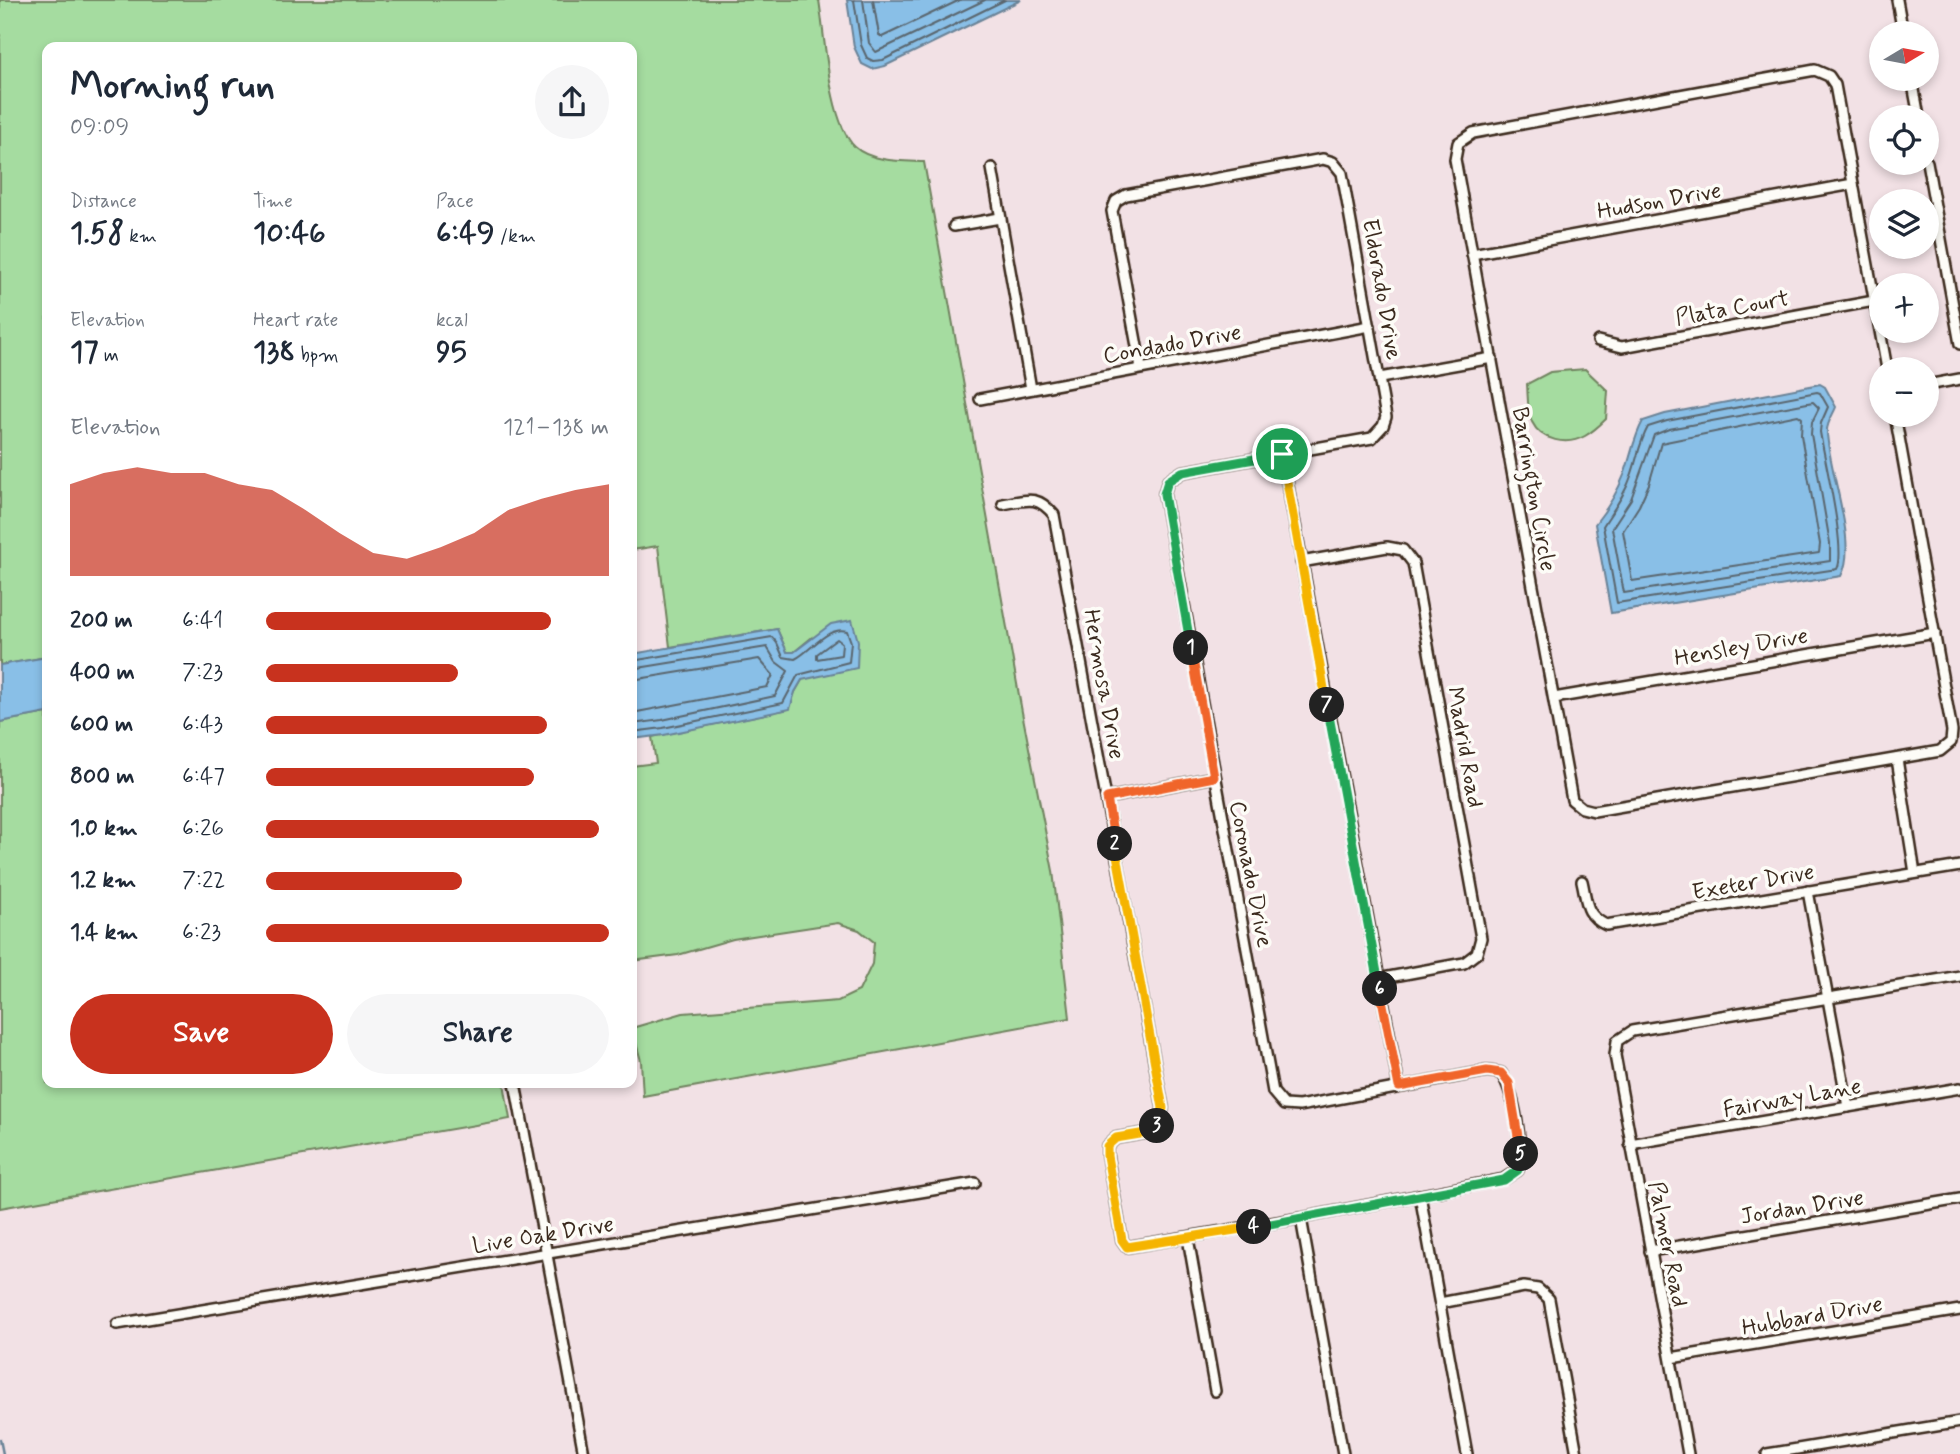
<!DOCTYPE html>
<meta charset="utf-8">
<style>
body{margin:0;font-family:Mynerve,sans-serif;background:#f6f6f7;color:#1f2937;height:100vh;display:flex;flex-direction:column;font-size:26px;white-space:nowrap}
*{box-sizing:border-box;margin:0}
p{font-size:23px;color:#747a83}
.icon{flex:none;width:38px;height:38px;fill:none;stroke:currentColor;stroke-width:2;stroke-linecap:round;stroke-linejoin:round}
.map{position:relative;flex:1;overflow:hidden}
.sheet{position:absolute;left:42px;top:42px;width:595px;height:1046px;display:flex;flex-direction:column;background:#fff;border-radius:14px;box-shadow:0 4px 10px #0003}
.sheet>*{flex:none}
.needle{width:46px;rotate:80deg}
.fabs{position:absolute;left:1869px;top:21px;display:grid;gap:14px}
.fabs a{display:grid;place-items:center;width:70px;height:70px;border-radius:50%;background:#fff;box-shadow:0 4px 10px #0003;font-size:35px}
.pin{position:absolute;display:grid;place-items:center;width:60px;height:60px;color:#fff;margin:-30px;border:4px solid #fff;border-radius:50%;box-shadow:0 2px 7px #0007}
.km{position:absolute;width:35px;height:35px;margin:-18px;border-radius:50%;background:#222;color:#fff;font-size:19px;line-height:35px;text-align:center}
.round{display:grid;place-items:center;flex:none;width:74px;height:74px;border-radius:37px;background:#f6f6f7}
.head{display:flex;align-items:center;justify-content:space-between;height:119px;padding:0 28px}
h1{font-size:38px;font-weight:800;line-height:52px}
.stats{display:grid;grid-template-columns:repeat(3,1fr);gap:10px;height:119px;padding:7px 28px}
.stats div{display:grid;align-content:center}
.stats b{font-size:30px;font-weight:800}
.stats small{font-size:19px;font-weight:400}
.stats p{font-size:19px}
.chart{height:196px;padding:14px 28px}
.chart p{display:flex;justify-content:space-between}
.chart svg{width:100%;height:126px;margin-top:7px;fill:#c8321e;opacity:.7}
.primary-button{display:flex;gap:14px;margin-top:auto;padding:14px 28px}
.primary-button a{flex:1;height:80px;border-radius:42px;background:#c8321e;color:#fff;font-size:28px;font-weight:800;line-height:80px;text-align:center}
.primary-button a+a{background:#f6f6f7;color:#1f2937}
ul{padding:0 28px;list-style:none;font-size:23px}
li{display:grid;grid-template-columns:112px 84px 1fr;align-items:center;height:52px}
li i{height:18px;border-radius:9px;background:#c8321e}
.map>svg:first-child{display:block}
.green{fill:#a5dca0;stroke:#70835f;stroke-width:2}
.water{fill:#89bfe7;stroke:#6a8397;stroke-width:2}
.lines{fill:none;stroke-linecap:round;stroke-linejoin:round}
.shore{stroke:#5a666e;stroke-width:2}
.stream{stroke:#6a8397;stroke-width:2.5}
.minor-casing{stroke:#3b2a1e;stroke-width:14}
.minor{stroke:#fdfcf7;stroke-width:9}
.split-1-casing{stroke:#fff;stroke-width:14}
.split-2-casing{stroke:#fff;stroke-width:14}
.split-3-casing{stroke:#fff;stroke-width:14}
.split-4-casing{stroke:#fff;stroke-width:14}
.split-5-casing{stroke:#fff;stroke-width:14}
.split-6-casing{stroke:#fff;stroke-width:14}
.split-7-casing{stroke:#fff;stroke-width:14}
.split-8-casing{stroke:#fff;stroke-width:14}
.split-1{stroke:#22a559;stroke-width:9}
.split-2{stroke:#f0652b;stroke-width:9}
.split-3{stroke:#f5b400;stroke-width:9}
.split-4{stroke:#f5b400;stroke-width:9}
.split-5{stroke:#22a559;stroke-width:9}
.split-6{stroke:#f0652b;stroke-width:9}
.split-7{stroke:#22a559;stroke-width:9}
.split-8{stroke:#f5b400;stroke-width:9}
.labels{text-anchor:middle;stroke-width:7;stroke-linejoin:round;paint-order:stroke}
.street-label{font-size:23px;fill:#3b2a1e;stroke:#fdfcf7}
</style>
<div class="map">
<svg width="1960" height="1454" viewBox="0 0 1960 1454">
<rect width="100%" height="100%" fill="#f2e1e5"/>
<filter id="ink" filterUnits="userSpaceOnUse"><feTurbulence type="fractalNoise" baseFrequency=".0143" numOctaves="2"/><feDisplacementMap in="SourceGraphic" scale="14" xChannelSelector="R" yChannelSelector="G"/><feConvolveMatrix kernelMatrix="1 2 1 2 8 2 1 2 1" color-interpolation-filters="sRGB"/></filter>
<g filter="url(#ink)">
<g class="green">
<path d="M0,0h819c6,37 10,122 36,147 16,15 48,14 69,15l98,550 31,159 17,147 -427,78 -2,-35 -9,-33 51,-15 155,-12 21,-10 13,-27 2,-22 -15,-12 -21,-7 -105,16 -55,16 -46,6v-195l24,-3 -4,-26 137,-28 6,-17 7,-12 9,-42 -17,14h-7l-10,-23 -107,18 -12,-101 -26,4v-503h-585v610l-47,8z"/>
<path d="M1585,369l23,22 -2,28c-6,6 -14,13 -21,17 -18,10 -44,5 -53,-14 -5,-11 -4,-26 -5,-38l23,-12z"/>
<polygon points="47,713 47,1083 504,1083 510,1119 0,1208 0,722"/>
</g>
<g class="water">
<polygon points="847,0 1021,0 885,66 872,69 862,64 854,47"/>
<path d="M1820,384l5,3 11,20c-3,8 -10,17 -9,25 1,38 32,112 14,144l-230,37 -16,-89c12,-15 22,-31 29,-49 7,-18 9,-36 19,-54l22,-7z"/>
<polygon points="852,620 858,641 857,668 802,680 795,692 790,709 664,735 632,739 632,654 777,629 787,652 794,652 831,624"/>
<polygon points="47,657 47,713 0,722 0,665"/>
</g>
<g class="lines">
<g class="shore">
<polyline points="854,0 861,45 867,58 873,61 883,60 1005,0"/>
<polyline points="863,0 869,43 876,52 985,0"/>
<polyline points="873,0 879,35 882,37 960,0"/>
<path d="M1817,392l3,1 8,14 -7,16 -1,9c4,25 27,120 17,137l-220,34 -14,-77c10,-16 22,-31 28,-50 6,-16 8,-33 17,-49l19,-6z"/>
<polygon points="1813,402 1819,408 1812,422 1811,434 1830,543 1830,561 1624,593 1612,528 1631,499 1654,435 1669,429"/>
<polygon points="1798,415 1802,418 1801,435 1820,544 1819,553 1632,581 1623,531 1639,506 1649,484 1661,443"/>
<polygon points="837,639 842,643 841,655 817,659 817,654"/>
<path d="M632,661l140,-24 5,6 6,14 12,2c16,-8 33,-34 52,-28l4,11 -2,20 -51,13 -15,28 -120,25 -31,4"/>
<polyline points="632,669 767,647 776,662 788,671 775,696 662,720 632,724"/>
<polyline points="632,680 759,659 773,675 767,687 632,713"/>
</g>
<polyline class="stream" points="0,1439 3,1454"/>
<g class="minor-casing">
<g id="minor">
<polyline points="1897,0 1903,33"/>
<polyline points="1912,79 1919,117"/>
<polyline points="1927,162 1960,344"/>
<polyline points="992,168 1031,389"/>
<polyline points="954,226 1000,218"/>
<polyline points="1472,254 1853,184"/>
<polyline points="1598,341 1622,347 1874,301"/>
<polyline points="1887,369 1835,85 1829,76 1815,70 1473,133 1458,143 1455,159 1572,800 1582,808 1594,811 1940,751 1951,742 1952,731 1895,415"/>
<polyline points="1380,378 1492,358"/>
<polyline points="1927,385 1960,379"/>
<polyline points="980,399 1370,326"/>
<polyline points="1282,454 1399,1087"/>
<path d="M1003,504c24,-4 34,-10 51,11l109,593 -3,14 -8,10 -36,6 -9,8v9l15,85 5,7 174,-29 203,-39 14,-9c5,-24 -3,-77 -17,-97l-14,-2 -188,35 -15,-1 -11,-13 -109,-598 4,-13 14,-9 190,-34 11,-12 3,-9 -44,-244 -9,-11 -10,-3 -197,36 -10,6 -4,10 29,157"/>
<polyline points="1301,562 1387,547 1403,550 1413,563 1481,938 1477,953 1464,963 1378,979"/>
<polyline points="1554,698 1935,633"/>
<polyline points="1897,759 1915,873"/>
<polyline points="1107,798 1214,777"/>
<path d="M1582,881c5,21 3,34 24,44l354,-59"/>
<polyline points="1808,891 1848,1107"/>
<polyline points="515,1083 584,1454"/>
<polyline points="1630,1144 1960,1088"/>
<polyline points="1420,1195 1467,1454"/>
<polyline points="1301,1218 1343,1454"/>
<polyline points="1188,1238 1215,1391"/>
<polyline points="1650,1251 1960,1199"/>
<polyline points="1440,1303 1524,1287 1538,1289 1549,1299 1577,1454"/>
<polyline points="117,1324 975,1183"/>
<polyline points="1671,1358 1960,1310"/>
<polyline points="1688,1454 1615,1055 1617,1041 1632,1031 1960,976"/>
<polyline points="1767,1454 1960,1422"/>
</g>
</g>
<use href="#minor" class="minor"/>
</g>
</g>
<g class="lines" filter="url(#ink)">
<g class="split-1-casing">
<polyline id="split-1" points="1191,648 1164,494 1168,481 1182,472 1282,454"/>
</g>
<g class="split-2-casing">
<polyline id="split-2" points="1115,844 1107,798 1214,777 1191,648"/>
</g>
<g class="split-3-casing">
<polyline id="split-3" points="1115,844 1163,1108 1160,1122 1157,1126"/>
</g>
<g class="split-4-casing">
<polyline id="split-4" points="1157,1126 1152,1132 1116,1138 1107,1146 1107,1156 1122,1240 1127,1247 1254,1227"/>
</g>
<g class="split-5-casing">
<polyline id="split-5" points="1254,1227 1504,1180 1518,1170 1521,1154"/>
</g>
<g class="split-6-casing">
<polyline id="split-6" points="1380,989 1399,1087 1487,1071 1501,1073 1509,1083 1521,1154"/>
</g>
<g class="split-7-casing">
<polyline id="split-7" points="1327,705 1380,989"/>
</g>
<g class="split-8-casing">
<polyline id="split-8" points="1282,454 1327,705"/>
</g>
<use href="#split-1" class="split-1"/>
<use href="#split-2" class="split-2"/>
<use href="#split-3" class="split-3"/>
<use href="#split-4" class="split-4"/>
<use href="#split-5" class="split-5"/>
<use href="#split-6" class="split-6"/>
<use href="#split-7" class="split-7"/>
<use href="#split-8" class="split-8"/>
</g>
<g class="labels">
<g class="street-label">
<text transform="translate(1659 200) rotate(-10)" y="8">Hudson Drive</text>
<text transform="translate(1383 289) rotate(80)" y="8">Eldorado Drive</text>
<text transform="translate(1732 307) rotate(-10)" y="8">Plata Court</text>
<text transform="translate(1172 343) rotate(-10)" y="8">Condado Drive</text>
<text transform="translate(1535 489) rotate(80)" y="8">Barrington Circle</text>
<text transform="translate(1741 646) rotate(-10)" y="8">Hensley Drive</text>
<text transform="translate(1105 684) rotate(80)" y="8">Hermosa Drive</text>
<text transform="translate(1466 747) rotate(80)" y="8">Madrid Road</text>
<text transform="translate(1252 874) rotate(79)" y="8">Coronado Drive</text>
<text transform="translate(1753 881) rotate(-10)" y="8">Exeter Drive</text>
<text transform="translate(1792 1097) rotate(-10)" y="8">Fairway Lane</text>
<text transform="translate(1802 1206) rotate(-9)" y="8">Jordan Drive</text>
<text transform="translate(543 1234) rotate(-9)" y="8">Live Oak Drive</text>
<text transform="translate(1669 1244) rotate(79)" y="8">Palmer Road</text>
<text transform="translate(1812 1315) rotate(-10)" y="8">Hubbard Drive</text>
</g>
</g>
</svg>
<div class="fabs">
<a><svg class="needle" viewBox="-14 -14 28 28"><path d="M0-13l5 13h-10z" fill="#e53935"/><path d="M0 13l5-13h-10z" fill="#747a83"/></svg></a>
<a><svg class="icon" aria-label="locate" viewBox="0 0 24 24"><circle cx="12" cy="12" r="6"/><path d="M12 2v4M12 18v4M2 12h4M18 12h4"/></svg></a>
<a><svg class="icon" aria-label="layers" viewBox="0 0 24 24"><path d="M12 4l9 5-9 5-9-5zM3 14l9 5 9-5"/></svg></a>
<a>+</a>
<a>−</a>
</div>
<div class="pin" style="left:1282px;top:454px;background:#1e9e55"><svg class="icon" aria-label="arrive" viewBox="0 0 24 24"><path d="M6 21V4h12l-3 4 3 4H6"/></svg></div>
<b class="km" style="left:1191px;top:648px">1</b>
<b class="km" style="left:1115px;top:844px">2</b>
<b class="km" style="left:1157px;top:1126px">3</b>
<b class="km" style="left:1254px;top:1227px">4</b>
<b class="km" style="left:1521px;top:1154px">5</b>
<b class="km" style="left:1380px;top:989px">6</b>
<b class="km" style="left:1327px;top:705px">7</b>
<section class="sheet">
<div class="head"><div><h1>Morning run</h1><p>09:09</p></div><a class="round"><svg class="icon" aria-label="share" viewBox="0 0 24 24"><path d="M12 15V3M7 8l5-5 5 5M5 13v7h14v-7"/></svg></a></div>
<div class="stats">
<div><p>Distance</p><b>1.58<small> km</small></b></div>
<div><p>Time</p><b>10:46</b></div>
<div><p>Pace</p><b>6:49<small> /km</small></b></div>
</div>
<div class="stats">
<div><p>Elevation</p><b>17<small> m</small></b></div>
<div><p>Heart rate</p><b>138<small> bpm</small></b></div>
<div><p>kcal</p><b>95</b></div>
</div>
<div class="chart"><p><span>Elevation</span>121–138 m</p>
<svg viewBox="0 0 160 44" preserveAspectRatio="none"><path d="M0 44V12L10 8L20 6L30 8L40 8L50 12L60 14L70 21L80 29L90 36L100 38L110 34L120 29L130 21L140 17L150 14L160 12V44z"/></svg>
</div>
<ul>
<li><b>200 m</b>6:41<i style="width:83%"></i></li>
<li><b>400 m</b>7:23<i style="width:56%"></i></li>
<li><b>600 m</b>6:43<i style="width:82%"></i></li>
<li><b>800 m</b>6:47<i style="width:78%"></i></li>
<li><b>1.0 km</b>6:26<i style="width:97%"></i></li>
<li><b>1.2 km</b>7:22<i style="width:57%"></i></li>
<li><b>1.4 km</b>6:23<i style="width:100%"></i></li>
</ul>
<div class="primary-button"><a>Save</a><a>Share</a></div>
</section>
</div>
